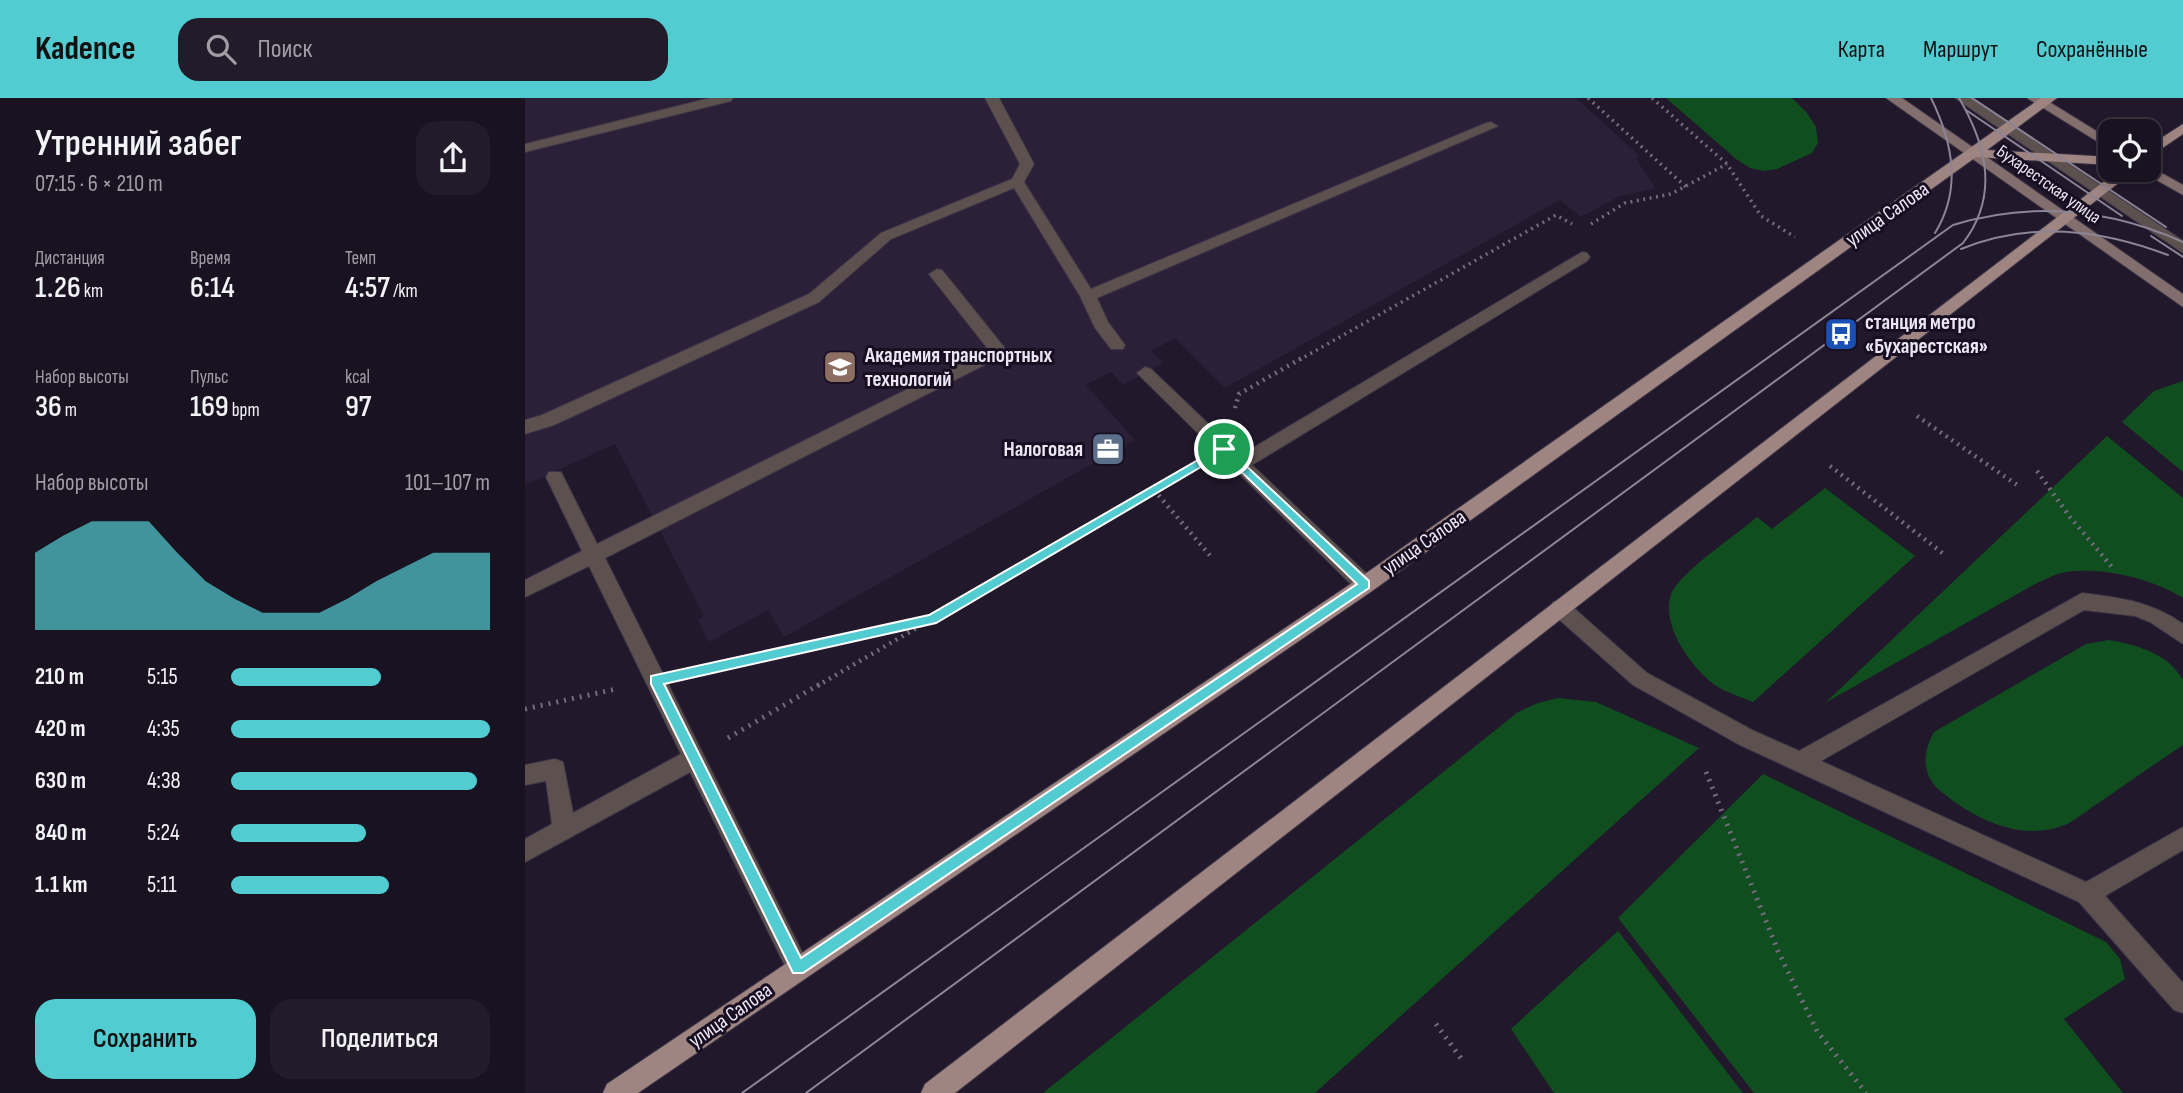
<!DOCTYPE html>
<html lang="ru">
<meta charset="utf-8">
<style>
body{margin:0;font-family:"Sofia Sans Condensed",sans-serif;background:#221b29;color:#f1f3f6;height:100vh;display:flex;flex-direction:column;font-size:26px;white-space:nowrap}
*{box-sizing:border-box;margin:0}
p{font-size:23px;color:#9f9ea5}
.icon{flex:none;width:38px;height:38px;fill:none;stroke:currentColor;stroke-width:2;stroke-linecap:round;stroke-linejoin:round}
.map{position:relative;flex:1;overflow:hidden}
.details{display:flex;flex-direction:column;background:#191220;width:525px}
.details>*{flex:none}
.controls{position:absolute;left:1573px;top:21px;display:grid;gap:14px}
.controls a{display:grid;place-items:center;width:63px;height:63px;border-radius:14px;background:#191220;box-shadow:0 4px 10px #0003,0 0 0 2px #37323e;font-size:35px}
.pin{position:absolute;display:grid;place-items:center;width:60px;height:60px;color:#fff;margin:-30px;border:4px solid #fff;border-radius:50%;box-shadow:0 2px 7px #0007}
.round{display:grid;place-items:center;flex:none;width:74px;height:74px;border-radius:21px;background:#221b29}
.headline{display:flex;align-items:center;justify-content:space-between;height:119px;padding:0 35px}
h1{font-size:38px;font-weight:600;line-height:52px}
.metrics{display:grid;grid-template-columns:repeat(3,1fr);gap:10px;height:119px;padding:7px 35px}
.metrics div{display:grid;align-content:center}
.metrics b{font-size:30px;font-weight:600}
.metrics small{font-size:19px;font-weight:400}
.metrics p{font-size:19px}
.chart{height:196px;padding:14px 35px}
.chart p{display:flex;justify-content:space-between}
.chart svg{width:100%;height:126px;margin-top:7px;fill:#52ccd1;opacity:.7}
.cta{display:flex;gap:14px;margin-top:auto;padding:14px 35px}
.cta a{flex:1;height:80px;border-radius:21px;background:#52ccd1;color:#111;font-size:28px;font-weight:600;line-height:80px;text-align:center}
.cta a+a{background:#221b29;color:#f1f3f6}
ul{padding:0 35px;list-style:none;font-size:23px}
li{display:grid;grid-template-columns:112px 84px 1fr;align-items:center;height:52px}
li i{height:18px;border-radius:9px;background:#52ccd1}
header{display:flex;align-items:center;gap:42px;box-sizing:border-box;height:98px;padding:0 35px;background:#52ccd1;color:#111}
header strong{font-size:33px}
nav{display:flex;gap:38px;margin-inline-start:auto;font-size:24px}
.search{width:490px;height:63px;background:#221b29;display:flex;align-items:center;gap:18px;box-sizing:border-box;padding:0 24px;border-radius:21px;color:#9f9ea5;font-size:26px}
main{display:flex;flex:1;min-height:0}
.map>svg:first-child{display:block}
.built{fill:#2b2038}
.green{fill:#104d1f}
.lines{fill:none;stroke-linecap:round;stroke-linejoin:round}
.service-casing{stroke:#3d3547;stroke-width:2}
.secondary-casing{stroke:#3d3547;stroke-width:2}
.primary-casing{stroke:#3d3547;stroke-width:2}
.path-far2{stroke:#736c7d;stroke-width:3.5;stroke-dasharray:2 4.5;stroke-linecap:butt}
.path-far1{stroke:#736c7d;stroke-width:4.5;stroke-dasharray:2 5;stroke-linecap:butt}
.path{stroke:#736c7d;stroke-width:5;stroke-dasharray:2 6;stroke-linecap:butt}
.service{fill:#5d514f;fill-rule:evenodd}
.secondary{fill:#826e6c;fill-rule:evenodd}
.primary{fill:#9f8582;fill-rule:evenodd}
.tram{stroke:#8c8595;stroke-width:2}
.route{fill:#52ccd1;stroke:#fff;stroke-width:2;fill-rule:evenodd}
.labels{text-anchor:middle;stroke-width:6;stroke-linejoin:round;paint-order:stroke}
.far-street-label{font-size:18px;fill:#ece6f4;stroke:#170f21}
.street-label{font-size:21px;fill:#ece6f4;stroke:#170f21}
.poi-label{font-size:21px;font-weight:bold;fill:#ece6f4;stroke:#170f21;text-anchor:start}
</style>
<header>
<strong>Kadence</strong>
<div class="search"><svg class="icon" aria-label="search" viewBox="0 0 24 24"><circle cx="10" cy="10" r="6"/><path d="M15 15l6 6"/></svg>Поиск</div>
<nav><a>Карта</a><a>Маршрут</a><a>Сохранённые</a></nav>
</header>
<main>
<section class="details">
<div class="headline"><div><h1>Утренний забег</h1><p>07:15 · 6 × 210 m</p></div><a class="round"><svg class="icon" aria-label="share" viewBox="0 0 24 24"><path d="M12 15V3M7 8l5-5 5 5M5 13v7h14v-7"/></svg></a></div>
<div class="metrics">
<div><p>Дистанция</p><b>1.26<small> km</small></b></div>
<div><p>Время</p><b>6:14</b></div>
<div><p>Темп</p><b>4:57<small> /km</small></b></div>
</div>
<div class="metrics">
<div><p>Набор высоты</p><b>36<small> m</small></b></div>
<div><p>Пульс</p><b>169<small> bpm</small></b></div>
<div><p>kcal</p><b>97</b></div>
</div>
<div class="chart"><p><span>Набор высоты</span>101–107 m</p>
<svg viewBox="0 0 160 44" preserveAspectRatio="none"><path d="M0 44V17L10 11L20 6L30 6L40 6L50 17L60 27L70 33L80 38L90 38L100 38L110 33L120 27L130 22L140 17L150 17L160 17V44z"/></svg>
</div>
<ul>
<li><b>210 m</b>5:15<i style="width:58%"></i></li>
<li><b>420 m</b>4:35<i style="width:100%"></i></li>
<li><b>630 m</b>4:38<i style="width:95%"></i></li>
<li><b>840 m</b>5:24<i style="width:52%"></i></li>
<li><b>1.1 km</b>5:11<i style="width:61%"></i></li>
</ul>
<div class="cta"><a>Сохранить</a><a>Поделиться</a></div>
</section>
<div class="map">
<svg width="1658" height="995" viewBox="0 0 1658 995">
<rect width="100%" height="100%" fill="#21182b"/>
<polygon class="built" points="0,0 1051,0 1114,57 1111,61 1131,90 1093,99 1056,119 1035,102 700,290 650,240 626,253 638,265 598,287 586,274 561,287 610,342 259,539 243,512 184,544 173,522 179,518 90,346 0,387"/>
<g class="green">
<polygon points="1141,0 1267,0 1282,15 1291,29 1293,45 1287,55 1252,71 1239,73 1225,70 1211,61"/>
<polygon points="1658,283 1658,374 1597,324 1629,293"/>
<path d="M1582,338l76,62v100c-32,-20 -80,-31 -118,-26 -10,2 -21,8 -30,12l-210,119z"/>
<path d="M1300,390l90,68 -162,146c-12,-5 -25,-9 -35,-15 -28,-18 -67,-74 -40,-104 21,-24 54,-45 79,-66l15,12z"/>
<path d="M1584,542c28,5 59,13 74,40v65c-27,18 -54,37 -80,55 -12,7 -24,18 -36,24 -44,19 -91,-4 -124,-31 -22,-16 -21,-40 -9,-61l152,-88z"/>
<polygon points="1033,600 1071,604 1174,650 790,995 518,995 993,614 1013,605"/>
<polygon points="1238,676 1581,844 1595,861 1600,881 1539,921 1598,995 1229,995 1093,820"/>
<polygon points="1093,833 1218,995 1029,995 986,931"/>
</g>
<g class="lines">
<g class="service-casing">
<g id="service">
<polygon points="185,0 208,0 206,3 0,54 0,46"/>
<polygon points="460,0 474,0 509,66 499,84 566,191 961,25 966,24 973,28 572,200 583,224 600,247 598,251 586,251 570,230 555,198 489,90 366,141 294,204 29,327 0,336 0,322 17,317 284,196 356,135 487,81 495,66"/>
<polygon points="1430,0 1446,0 1658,143 1658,155"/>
<polygon points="1057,154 1062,155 1065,159 1062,163 727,367 847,481 850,487 847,493 840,495 833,493 612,275 620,269 626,271 716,357"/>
<polygon points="412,171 417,172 479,249 481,253 479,257 80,460 285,870 281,878 273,882 265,878 165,674 0,764 0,741 27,726 21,683 0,687 0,667 30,661 38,664 48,715 156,656 64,468 0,499 0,482 57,453 21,379 24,374 36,374 72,446 463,251 407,180 404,176"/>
<path d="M1557,495c38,5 69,8 101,31v20l-33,-22 -15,-6 -51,-6 -263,151 265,121 97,-55v23l-78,46 78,87v30l-9,-3 -95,-108 -341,-158 -105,-59 -80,-71 -3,-6 3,-6 7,-2 7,2 80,71 105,57 47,21z"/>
</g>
</g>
<g class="secondary-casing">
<g id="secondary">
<polygon points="1361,0 1377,0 1658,196 1658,209"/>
<polygon points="1502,0 1518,0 1586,42 1586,52"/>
<polygon points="1624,68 1658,87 1658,97 1619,75 1617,72 1624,72"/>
</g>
</g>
<g class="primary-casing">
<g id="primary">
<polygon points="1516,0 1532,0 1462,52 1586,59 1586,67 1451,59 847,493 113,995 78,995 82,986 833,481"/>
<polygon points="1658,26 1658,36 1624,59 1624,48"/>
<polygon points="1594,72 1610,72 430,995 396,995 400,986"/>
</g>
</g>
<g class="path-far2">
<polyline points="1063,0 1161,89"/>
<polyline points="1127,0 1202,66 1236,118 1270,139"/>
<polyline points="1066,126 1100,105 1146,96 1202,66"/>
<polyline points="774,262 1031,117 1047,126"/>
</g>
<g class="path-far1">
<polyline points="710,310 714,296 777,260"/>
<polyline points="1392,318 1495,389"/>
<polyline points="1305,368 1420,457"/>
<polyline points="1512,373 1545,419 1587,469"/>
<polyline points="629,392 688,461"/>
<polyline points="169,576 402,522"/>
<polyline points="292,588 667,369"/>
</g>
<g class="path">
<polyline points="0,611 91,591"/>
<polyline points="203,640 295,586"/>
<polyline points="1181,674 1253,853 1292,933 1341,995"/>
<polyline points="911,926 938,963"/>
</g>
<use href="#service" class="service"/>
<use href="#secondary" class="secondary"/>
<use href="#primary" class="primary"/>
<g class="tram">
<path d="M1406,0c22,45 31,91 4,135"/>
<polyline points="1447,0 1641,129"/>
<polyline points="1441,12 1597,118"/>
<polyline points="1626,138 1658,159"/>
<path d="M1436,151c70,-28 138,-20 207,6"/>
<path d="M217,995l1211,-868c79,-24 154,-17 230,17"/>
<path d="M281,995l1157,-850c36,-47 24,-97 -4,-145"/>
</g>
</g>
<path class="route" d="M699,347l145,136v7l-566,385h-10l-142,-289v-8l278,-61zM698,356l134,130 -556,374 -137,-274 272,-61z"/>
<defs>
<g id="bus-square" transform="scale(1.75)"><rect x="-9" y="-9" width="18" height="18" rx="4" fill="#1a4fb4" stroke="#170f21"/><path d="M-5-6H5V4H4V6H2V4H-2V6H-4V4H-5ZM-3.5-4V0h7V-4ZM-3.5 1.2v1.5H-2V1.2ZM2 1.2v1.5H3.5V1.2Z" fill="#fff"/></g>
<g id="university-square" transform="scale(1.75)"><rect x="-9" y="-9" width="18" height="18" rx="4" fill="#8d6e63" stroke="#170f21"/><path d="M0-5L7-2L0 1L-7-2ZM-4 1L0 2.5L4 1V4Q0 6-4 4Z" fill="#fff"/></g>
<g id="office-square" transform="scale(1.75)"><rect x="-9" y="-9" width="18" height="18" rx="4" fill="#5c6f8a" stroke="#170f21"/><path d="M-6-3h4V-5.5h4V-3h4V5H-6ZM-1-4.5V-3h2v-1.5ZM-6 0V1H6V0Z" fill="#fff"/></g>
</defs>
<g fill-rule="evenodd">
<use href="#bus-square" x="1316" y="236"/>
<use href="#university-square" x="315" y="269"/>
<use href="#office-square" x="583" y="351"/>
</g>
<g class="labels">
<g class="far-street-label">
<text transform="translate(1524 86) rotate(35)" y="6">Бухарестская улица</text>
</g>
<g class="street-label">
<text transform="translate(1362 116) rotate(-35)" y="7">улица Салова</text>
<text transform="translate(899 444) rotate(-35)" y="7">улица Салова</text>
<text transform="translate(205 917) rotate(-35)" y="7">улица Салова</text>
</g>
<g class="poi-label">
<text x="1340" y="231">станция метро<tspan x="1340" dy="24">«Бухарестская»</tspan></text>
<text x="340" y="264">Академия транспортных<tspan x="340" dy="24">технологий</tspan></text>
<text x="558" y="358" text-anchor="end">Налоговая</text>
</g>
</g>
</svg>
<div class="controls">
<a><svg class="icon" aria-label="locate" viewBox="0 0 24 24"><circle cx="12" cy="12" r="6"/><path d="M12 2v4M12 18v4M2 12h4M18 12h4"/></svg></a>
</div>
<div class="pin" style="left:699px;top:351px;background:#1e9e55"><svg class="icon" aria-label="arrive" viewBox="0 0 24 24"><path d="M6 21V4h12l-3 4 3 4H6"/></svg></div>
</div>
</main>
